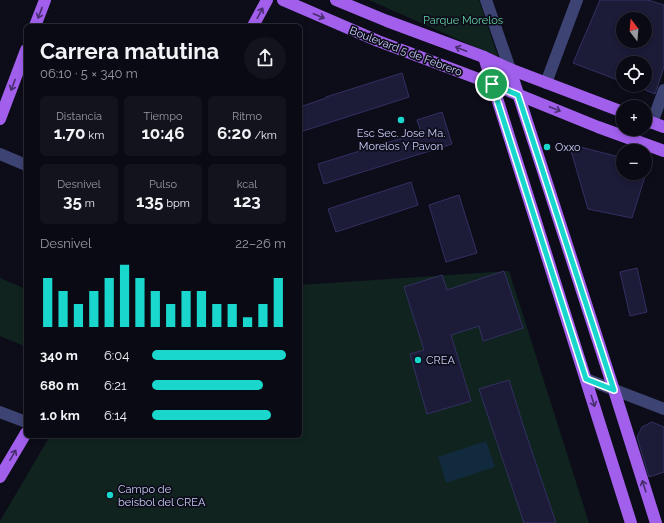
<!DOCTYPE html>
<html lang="es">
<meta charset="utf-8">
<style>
body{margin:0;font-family:Raleway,sans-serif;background:#13131d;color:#f1f3f6;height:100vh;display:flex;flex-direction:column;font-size:15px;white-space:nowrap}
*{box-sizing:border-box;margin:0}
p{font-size:13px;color:#999aa0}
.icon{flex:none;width:22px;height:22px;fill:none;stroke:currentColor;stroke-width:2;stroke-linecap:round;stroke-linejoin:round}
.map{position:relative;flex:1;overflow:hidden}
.panel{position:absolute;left:24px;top:24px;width:278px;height:414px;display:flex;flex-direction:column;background:#0a0a14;border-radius:6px;box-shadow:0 2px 6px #0003,0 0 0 1px #2a2b34}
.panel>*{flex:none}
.needle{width:26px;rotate:344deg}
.buttons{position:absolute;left:616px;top:12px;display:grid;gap:8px}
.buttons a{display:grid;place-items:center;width:36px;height:36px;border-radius:50%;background:#0a0a14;box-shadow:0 2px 6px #0003,0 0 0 1px #2a2b34;font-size:20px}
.pin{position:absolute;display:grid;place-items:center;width:34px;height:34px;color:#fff;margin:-17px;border:2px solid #fff;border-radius:50%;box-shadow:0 1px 4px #0007}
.round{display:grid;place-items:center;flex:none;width:42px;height:42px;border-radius:21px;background:#13131d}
.summary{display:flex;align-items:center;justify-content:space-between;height:68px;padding:0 16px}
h1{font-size:22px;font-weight:700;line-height:30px}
.stats{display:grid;grid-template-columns:repeat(3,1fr);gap:6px;height:68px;padding:4px 16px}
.stats div{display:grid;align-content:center;border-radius:6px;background:#13131d;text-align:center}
.stats b{font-size:17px;font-weight:700}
.stats small{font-size:11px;font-weight:400}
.stats p{font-size:11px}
.chart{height:112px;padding:8px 16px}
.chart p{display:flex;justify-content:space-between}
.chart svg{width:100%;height:72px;margin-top:4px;stroke:#19d7cc;stroke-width:6}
ul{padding:0 16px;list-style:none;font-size:13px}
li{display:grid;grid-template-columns:64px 48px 1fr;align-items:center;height:30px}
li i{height:10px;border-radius:5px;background:#19d7cc}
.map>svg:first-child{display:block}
.green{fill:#10231f}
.water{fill:#122a3d}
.building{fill:#1c1b38;stroke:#323062;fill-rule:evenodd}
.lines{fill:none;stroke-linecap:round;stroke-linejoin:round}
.minor{stroke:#3d4373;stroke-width:12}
.major{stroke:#a15fec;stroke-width:12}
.oneway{stroke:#482e6e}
.route-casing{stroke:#fff;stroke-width:8}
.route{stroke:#19d7cc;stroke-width:5}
.poi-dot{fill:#19d7cc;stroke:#0d0d1a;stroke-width:1.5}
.labels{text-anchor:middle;stroke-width:3.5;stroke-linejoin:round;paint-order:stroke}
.park-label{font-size:11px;fill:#61cfa2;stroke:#0d0d1a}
.street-label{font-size:11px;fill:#cbcdf9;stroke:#0d0d1a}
.poi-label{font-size:11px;fill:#cbcdf9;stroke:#0d0d1a;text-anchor:start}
</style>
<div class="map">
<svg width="664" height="523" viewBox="0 0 664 523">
<rect width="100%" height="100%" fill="#0d0d1a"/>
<g class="green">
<polygon points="369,0 479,0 498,57"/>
<polygon points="509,271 589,523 0,523 0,521 50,436 300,436 300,285"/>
<polygon points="0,278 26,289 26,347 0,336"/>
</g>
<polygon class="water" points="486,441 495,467 446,483 438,457"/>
<g class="building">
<path d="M600,0h48l16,5v62l-9,27 -10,-4v-27h-22v19l-50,-19zM623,19h22v22h-22z"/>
<polygon points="402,73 409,97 300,132 300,107 326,98 326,97"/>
<polygon points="442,112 452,144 324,184 318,164 421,132 417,120"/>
<polygon points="569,144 623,158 623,173 646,173 632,218 588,209"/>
<polygon points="411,182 418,205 336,232 328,209"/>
<polygon points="459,195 477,253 446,262 429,205"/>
<polygon points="637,268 647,312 630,316 620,272"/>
<polygon points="504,271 523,328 483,341 479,326 451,335 471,401 427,414 410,354 424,350 404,287 442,275 447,290"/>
<polygon points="509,380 523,425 556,523 524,523 479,389"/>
<polygon points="652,422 664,427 664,472 649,477 637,437 642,427"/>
</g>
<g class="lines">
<g class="minor">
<polyline points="486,0 510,69"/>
<polyline points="546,83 577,0"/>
<polyline points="652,123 664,90"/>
<polyline points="0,154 26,165"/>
<polyline points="586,379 664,409"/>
<polyline points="0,412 26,422"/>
</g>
<g class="major">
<polyline points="283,0 378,41 492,84 598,127 664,151"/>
<polyline points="336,0 387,21 484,57 510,69 623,112"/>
<polyline points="35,26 45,0"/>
<polyline points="253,26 267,0"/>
<polyline points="484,57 631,523"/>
<polyline points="510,69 614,390 656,523"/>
<polyline points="0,119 26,50"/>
<polyline points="645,120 664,127"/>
<polyline points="0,477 26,433"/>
</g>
</g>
<defs><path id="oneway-shaft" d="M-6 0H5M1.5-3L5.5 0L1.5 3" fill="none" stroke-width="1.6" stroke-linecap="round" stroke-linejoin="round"/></defs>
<g class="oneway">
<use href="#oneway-shaft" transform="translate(40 13) rotate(111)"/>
<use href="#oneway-shaft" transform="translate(260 13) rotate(-62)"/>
<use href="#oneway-shaft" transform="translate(319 16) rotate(23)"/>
<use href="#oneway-shaft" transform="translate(461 49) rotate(-159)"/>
<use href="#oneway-shaft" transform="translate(13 85) rotate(111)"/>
<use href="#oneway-shaft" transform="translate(555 109) rotate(22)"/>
<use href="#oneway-shaft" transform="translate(593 401) rotate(72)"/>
<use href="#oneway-shaft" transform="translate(13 455) rotate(-60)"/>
<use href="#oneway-shaft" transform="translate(644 486) rotate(-108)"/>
</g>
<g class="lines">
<g class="route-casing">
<polygon id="route" points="492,84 518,95 614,390 586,379"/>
</g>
<use href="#route" class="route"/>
</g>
<g class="poi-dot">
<circle cx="401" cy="120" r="4"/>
<circle cx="547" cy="147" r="4"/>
<circle cx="418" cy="360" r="4"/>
<circle cx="110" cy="495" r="4"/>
</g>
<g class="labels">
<g class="park-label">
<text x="463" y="24">Parque Morelos</text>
</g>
<g class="street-label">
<text transform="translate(406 51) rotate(21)" y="4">Boulevard 5 de Febrero</text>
</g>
<g class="poi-label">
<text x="401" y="137" text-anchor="middle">Esc Sec. Jose Ma.<tspan x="401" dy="13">Morelos Y Pavon</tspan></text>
<text x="555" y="151">Oxxo</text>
<text x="426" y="364">CREA</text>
<text x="118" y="493">Campo de<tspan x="118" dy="13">beisbol del CREA</tspan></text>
</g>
</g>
</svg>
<div class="buttons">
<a><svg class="needle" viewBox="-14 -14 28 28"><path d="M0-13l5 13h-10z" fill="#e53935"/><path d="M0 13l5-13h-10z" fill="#999aa0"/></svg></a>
<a><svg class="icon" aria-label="locate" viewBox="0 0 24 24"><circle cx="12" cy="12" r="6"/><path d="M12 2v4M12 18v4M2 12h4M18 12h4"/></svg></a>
<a>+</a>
<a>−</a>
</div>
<div class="pin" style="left:492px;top:84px;background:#1e9e55"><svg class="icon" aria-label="arrive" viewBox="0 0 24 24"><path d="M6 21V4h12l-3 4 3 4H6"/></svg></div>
<section class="panel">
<div class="summary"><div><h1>Carrera matutina</h1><p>06:10 · 5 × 340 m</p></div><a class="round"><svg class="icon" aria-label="share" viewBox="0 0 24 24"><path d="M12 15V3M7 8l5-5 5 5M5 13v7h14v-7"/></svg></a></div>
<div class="stats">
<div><p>Distancia</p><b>1.70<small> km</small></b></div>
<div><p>Tiempo</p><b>10:46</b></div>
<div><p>Ritmo</p><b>6:20<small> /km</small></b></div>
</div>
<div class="stats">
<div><p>Desnivel</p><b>35<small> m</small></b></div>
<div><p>Pulso</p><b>135<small> bpm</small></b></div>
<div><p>kcal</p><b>123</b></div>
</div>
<div class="chart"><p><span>Desnivel</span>22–26 m</p>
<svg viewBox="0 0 160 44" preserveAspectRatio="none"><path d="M5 44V14M15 44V22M25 44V30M35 44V22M45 44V14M55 44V6M65 44V14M75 44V22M85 44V30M95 44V22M105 44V22M115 44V30M125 44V30M135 44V38M145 44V30M155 44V14"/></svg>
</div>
<ul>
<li><b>340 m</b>6:04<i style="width:100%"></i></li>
<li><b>680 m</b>6:21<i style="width:83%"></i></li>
<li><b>1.0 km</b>6:14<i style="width:89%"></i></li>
</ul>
</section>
</div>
